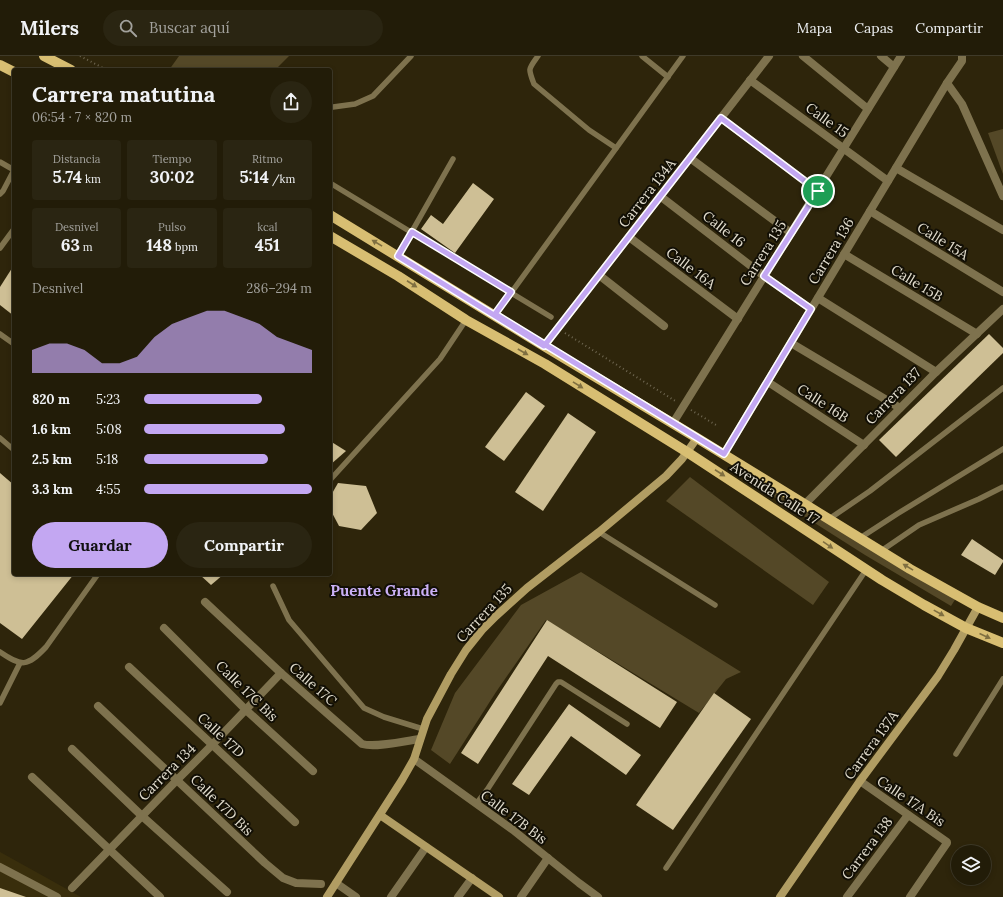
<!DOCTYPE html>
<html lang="es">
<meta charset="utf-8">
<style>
body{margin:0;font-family:Lora,serif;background:#2a2512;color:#f1f3f6;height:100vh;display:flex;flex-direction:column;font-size:15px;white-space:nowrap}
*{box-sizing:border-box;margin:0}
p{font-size:13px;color:#a2a19c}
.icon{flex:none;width:22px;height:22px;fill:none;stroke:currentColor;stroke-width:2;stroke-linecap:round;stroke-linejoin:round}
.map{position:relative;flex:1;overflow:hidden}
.details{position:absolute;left:12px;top:12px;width:320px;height:508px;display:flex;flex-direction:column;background:#221c08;border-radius:4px;box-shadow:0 2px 6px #0003,0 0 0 1px #3f3a29}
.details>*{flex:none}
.controls{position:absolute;left:951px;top:789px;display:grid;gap:8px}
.controls a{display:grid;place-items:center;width:40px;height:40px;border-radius:50%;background:#221c08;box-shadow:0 2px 6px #0003,0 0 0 1px #3f3a29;font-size:20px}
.pin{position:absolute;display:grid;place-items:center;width:34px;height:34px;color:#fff;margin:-17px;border:2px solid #fff;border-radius:50%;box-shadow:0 1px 4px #0007}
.round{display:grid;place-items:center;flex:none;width:42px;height:42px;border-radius:21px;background:#2a2512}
.head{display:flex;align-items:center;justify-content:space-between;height:68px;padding:0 20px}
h1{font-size:22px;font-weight:700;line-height:30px}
.figures{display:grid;grid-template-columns:repeat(3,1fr);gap:6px;height:68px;padding:4px 20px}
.figures div{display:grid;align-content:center;border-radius:4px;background:#2a2512;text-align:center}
.figures b{font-size:17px;font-weight:700}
.figures small{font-size:11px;font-weight:400}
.figures p{font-size:11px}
.chart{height:112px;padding:8px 20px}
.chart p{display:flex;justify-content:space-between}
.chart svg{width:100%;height:72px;margin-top:4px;fill:#c3a7f2;opacity:.7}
.action{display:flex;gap:8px;margin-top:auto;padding:8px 20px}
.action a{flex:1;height:46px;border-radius:24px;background:#c3a7f2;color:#111;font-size:16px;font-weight:700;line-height:46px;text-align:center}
.action a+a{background:#2a2512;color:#f1f3f6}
ul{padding:0 20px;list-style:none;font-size:13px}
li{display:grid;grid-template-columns:64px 48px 1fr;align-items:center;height:30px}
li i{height:10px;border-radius:5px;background:#c3a7f2}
header{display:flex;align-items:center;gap:24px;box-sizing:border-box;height:56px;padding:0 20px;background:#221c08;border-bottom:1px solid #3f3a29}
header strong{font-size:19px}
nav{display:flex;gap:22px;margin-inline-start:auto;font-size:14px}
.search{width:280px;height:36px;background:#2a2512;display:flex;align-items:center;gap:10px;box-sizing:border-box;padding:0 14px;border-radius:22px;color:#a2a19c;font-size:15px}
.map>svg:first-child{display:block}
.built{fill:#392e0c}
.green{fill:#544827}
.building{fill:#cebf95}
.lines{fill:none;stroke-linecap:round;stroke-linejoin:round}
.path{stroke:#6f6751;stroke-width:2;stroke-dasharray:1 3;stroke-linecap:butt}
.lane{stroke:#7e724e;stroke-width:5.5}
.street{stroke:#7e724e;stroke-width:8}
.secondary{stroke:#b19d63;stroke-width:8}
.primary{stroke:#d8be72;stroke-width:10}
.oneway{fill:#7f6f41}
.route-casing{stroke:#fff;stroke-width:8}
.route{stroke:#c3a7f2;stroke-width:5}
.labels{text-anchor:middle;stroke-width:4;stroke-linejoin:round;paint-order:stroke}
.street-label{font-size:14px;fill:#e2ddce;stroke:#120f05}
.neighbourhood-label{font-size:15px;font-weight:bold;fill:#cab0f5;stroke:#120f05}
</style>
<header>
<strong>Milers</strong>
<div class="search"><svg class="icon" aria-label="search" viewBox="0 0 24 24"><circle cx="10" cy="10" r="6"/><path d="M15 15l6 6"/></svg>Buscar aquí</div>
<nav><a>Mapa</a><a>Capas</a><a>Compartir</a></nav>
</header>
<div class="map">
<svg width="1003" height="841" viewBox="0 0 1003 841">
<rect width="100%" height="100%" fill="#2e250b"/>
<polygon class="built" points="0,796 81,841 0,841"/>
<g class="green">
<polygon points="179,0 289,0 275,14 169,14"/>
<polygon points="1003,73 1003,118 988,77"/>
<polygon points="749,420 956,542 951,550 865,499 747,424"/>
<polygon points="690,421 829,526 813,549 666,445"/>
<polygon points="581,516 741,616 726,623 699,657 546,564 496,636 450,708 431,694 455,637 521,549"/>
</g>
<g class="building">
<polygon points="473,127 494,143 455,197 421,173 431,159 443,168"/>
<polygon points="14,209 14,260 0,249 0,231"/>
<polygon points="989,278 1003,292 1003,297 896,401 879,384"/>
<polygon points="526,336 545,350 504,405 485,391"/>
<polygon points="568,357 596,376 543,455 515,436"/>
<polygon points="330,385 346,395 330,409"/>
<polygon points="0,417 14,429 14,518 74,518 22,583 0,567"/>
<polygon points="338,427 366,430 377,457 361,474 339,470 330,453 330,441"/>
<polygon points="972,483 1003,504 1003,506 995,519 961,499"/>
<polygon points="199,518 224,518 211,529"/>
<polygon points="547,564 677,646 660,672 548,600 478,708 461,697"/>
<polygon points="714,637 751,663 673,774 636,749"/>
<polygon points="569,648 641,699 626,719 571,680 529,739 512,728"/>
<polygon points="0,832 26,841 0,841"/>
</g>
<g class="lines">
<g class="path">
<polyline points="80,0 107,14"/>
<polyline points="565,277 677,346"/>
<polyline points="691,354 716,369"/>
</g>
<g class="lane">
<path d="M538,0c-10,14 -10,12 -4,28l55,46 27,18"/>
<polyline points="642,0 668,21"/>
<polyline points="330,50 333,51 355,48 373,40 411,0"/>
<polyline points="0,106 14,114"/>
<polyline points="330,127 551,261"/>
<polyline points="0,138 3,135 14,114"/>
<polyline points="0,192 14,173"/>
<polyline points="398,200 453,103"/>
<polyline points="495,259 683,0"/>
<polyline points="0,278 14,288"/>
<polyline points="0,382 14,394"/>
<polyline points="330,424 440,303 466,264"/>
<polyline points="829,463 870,435 1003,332"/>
<polyline points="599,476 715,549"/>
<polyline points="860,482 897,458 1003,393"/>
<polyline points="881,495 919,469 979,443 1003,431"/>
<polyline points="273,530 289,564 364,652 384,661 423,673"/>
<path d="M0,596c22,15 27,15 46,-5l52,-73"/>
<polyline points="0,647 20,607"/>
<polyline points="956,698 1003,623"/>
<polyline points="476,748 487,734 556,628 558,626 561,626 627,668"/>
<polyline points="666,812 866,514"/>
</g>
<g class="street">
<polyline points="803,0 868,53"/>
<polyline points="881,0 894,11"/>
<polyline points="750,24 888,125"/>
<polyline points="947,27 962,48 1003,140"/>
<polyline points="721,62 818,135"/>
<polyline points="690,102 791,177"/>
<polyline points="896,112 1003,174"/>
<polyline points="660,140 764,220 811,253"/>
<polyline points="870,155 1003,236"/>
<polyline points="629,181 738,263"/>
<polyline points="844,198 977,278"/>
<polyline points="599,219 664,270"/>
<polyline points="818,242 936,316"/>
<polyline points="791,287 900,352"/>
<polyline points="544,290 769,0"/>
<polyline points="768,326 864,389"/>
<polyline points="673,367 901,0"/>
<polyline points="724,398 947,27 962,5 962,0"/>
<polyline points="805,448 936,316 1003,253"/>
<path d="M205,546l76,71 81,71c14,4 42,-3 58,-5"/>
<polyline points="164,572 246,654 313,715"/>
<polyline points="129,611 295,766"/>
<polyline points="98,650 265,807 283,822 296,827 321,828"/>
<polyline points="72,693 142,760 227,836"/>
<polyline points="414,703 513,774 579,827 598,841"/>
<polyline points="32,721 160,841"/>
<polyline points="860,725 947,786 947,787 910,841"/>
<polyline points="0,811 57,841"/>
<polyline points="336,827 356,841"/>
<polyline points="72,832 177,724 212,689 281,617"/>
<polyline points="391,841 426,791"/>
<polyline points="458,841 472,822"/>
<polyline points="521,841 548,802"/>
<polyline points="847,841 908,759"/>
</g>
<g class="secondary">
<polyline points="380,759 499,841"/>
<polyline points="327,841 402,724 414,703 427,663 451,618 466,594 482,574 496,560 527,532 599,476 666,420 682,403 697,382"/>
<polyline points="780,841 860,725 938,620 954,594 978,551"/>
</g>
<g class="primary">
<polyline points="44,0 71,14"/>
<polyline points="0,9 14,16"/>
<polyline points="330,159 544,290 697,382 910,513 978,551 1003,562"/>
<polyline points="330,180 398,220 466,264 545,308 687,396 882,524 924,549 966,572 1003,587"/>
</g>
</g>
<defs><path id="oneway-solid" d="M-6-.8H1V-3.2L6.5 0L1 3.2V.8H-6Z"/></defs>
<g class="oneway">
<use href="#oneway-solid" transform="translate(377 187) rotate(-149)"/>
<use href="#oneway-solid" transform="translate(412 228) rotate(33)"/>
<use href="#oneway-solid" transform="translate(523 296) rotate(30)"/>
<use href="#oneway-solid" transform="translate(578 329) rotate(32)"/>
<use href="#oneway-solid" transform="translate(720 417) rotate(33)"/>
<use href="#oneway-solid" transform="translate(828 489) rotate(34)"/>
<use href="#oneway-solid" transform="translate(908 511) rotate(-149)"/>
<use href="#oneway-solid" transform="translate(939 557) rotate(29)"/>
<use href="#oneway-solid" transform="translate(985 580) rotate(24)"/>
</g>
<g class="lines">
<g class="route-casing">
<polyline id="route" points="818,135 721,62 544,290 398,200 412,176 511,236 495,258 724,398 811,253 764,220 818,135"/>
</g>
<use href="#route" class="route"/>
</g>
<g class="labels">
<g class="street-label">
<text transform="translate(827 64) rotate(36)" y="5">Calle 15</text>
<text transform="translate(647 137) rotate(-52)" y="5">Carrera 134A</text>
<text transform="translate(724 173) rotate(38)" y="5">Calle 16</text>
<text transform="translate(943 185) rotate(32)" y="5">Calle 15A</text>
<text transform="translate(831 195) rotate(-59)" y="5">Carrera 136</text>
<text transform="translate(763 197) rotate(-58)" y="5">Carrera 135</text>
<text transform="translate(691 212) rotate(37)" y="5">Calle 16A</text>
<text transform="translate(917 227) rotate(31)" y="5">Calle 15B</text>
<text transform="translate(893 340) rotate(-46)" y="5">Carrera 137</text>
<text transform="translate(823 347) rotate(33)" y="5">Calle 16B</text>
<text transform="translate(775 437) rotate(33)" y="5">Avenida Calle 17</text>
<text transform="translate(484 557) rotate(-47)" y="5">Carrera 135</text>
<text transform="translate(313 628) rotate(41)" y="5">Calle 17C</text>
<text transform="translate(247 635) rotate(44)" y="5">Calle 17C Bis</text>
<text transform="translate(221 679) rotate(43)" y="5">Calle 17D</text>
<text transform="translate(871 689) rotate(-54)" y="5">Carrera 137A</text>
<text transform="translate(167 716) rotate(-45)" y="5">Carrera 134</text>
<text transform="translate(911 745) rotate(34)" y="5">Calle 17A Bis</text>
<text transform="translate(222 749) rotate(44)" y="5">Calle 17D Bis</text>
<text transform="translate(514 761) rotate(37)" y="5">Calle 17B Bis</text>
<text transform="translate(867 792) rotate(-53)" y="5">Carrera 138</text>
</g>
<g class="neighbourhood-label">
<text x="384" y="540">Puente Grande</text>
</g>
</g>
</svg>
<div class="controls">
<a><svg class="icon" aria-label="layers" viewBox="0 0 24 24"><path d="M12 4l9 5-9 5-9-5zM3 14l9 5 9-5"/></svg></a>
</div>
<div class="pin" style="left:818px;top:135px;background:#1e9e55"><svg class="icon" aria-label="arrive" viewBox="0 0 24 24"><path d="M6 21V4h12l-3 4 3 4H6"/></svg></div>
<section class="details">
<div class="head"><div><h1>Carrera matutina</h1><p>06:54 · 7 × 820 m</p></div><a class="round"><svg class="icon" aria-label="share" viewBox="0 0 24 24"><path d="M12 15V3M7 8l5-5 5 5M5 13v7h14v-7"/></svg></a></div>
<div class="figures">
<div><p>Distancia</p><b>5.74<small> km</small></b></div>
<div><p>Tiempo</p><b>30:02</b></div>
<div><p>Ritmo</p><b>5:14<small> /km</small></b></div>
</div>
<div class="figures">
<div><p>Desnivel</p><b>63<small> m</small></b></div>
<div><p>Pulso</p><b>148<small> bpm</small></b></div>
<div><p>kcal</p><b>451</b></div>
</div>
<div class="chart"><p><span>Desnivel</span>286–294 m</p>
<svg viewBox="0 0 160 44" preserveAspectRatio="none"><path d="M0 44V30L10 26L20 26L30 30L40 38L50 38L60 34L70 22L80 14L90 10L100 6L110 6L120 10L130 14L140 22L150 26L160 30V44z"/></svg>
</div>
<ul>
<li><b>820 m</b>5:23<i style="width:70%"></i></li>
<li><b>1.6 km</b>5:08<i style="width:84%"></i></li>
<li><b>2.5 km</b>5:18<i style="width:74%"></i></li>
<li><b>3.3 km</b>4:55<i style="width:100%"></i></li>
</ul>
<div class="action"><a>Guardar</a><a>Compartir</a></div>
</section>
</div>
